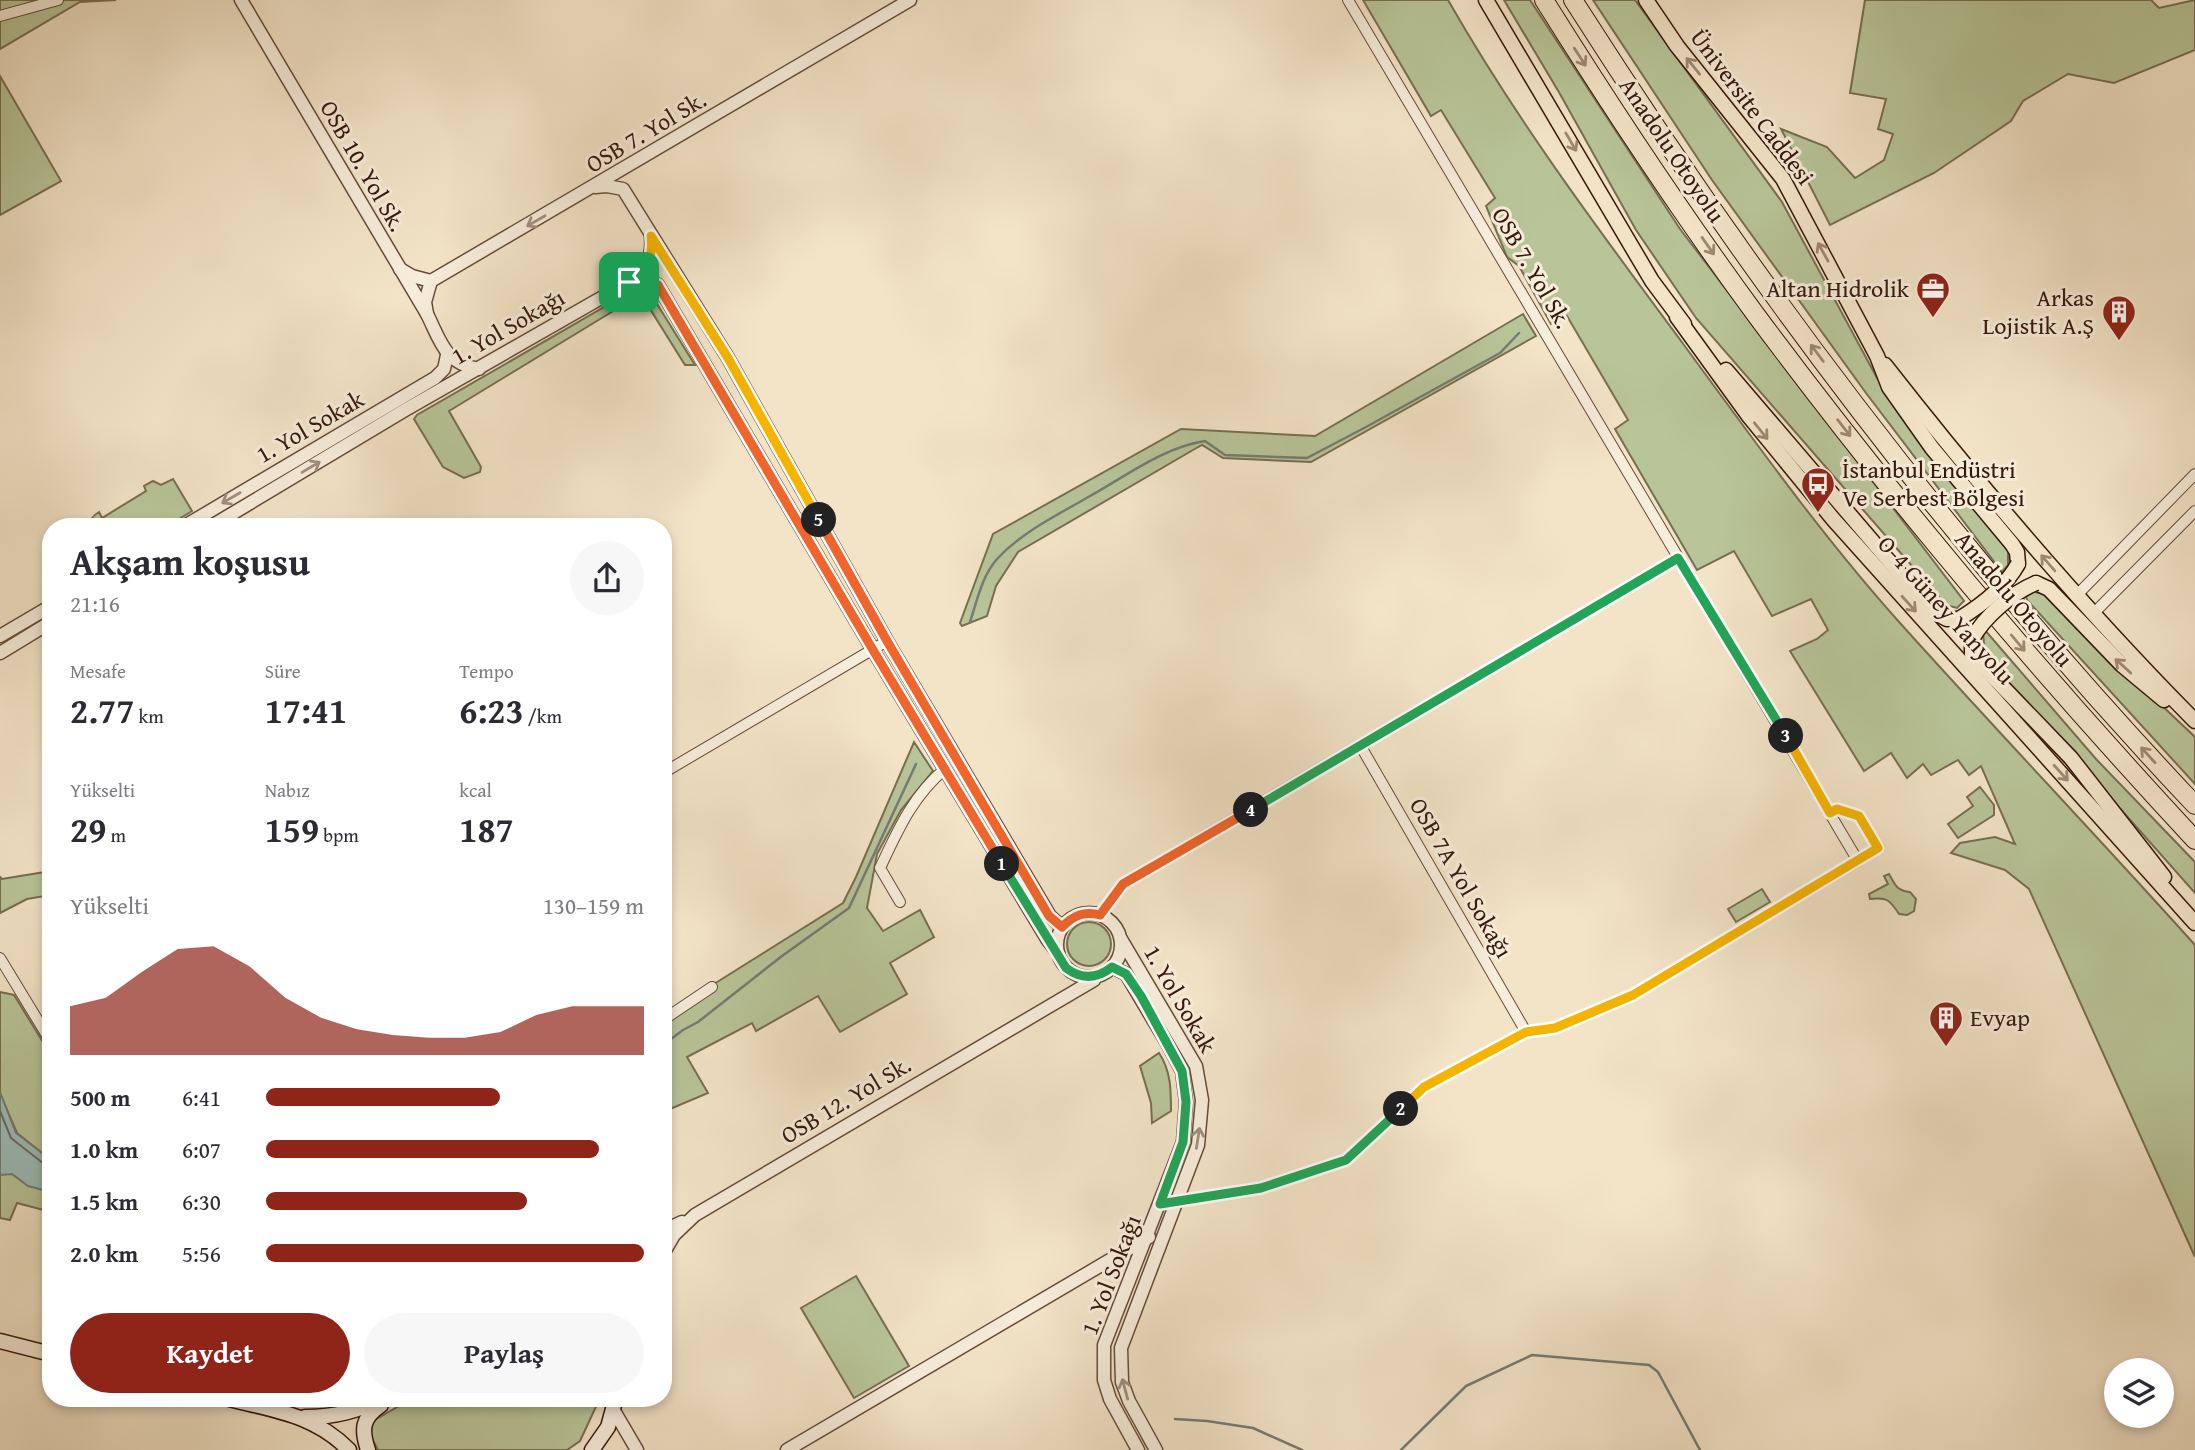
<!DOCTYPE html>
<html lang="tr">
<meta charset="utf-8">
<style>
body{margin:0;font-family:"Gentium Book Plus",serif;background:#f7f7f7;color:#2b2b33;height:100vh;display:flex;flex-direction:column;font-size:26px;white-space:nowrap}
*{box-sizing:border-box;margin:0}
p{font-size:23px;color:#7c7c81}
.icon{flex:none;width:38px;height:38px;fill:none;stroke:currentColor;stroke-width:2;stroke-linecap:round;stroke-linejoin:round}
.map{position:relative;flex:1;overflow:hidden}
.panel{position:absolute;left:42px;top:518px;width:630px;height:889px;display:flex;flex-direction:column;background:#fff;border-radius:28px;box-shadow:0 4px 10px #0003}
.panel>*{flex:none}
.tools{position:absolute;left:2104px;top:1358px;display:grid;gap:14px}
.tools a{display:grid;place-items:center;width:70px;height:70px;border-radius:50%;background:#fff;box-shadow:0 4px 10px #0003;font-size:35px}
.pin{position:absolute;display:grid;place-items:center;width:60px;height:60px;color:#fff;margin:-30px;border-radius:14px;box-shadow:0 4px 10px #0006}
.km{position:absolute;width:35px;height:35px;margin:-18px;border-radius:50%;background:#222;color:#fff;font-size:19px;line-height:35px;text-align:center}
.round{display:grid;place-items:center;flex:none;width:74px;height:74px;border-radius:37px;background:#f7f7f7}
.overview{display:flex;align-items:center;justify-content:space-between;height:119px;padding:0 28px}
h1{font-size:38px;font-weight:700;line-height:52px}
.stats{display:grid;grid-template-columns:repeat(3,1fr);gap:10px;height:119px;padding:7px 28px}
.stats div{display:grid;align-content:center}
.stats b{font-size:35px;font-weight:700}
.stats small{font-size:19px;font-weight:400}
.stats p{font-size:19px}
.chart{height:196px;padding:14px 28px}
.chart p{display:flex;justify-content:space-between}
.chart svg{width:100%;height:126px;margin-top:7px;fill:#8f2418;opacity:.7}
.primary-button{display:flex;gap:14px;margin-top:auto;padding:14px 28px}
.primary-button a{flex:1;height:80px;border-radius:42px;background:#8f2418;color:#fff;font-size:28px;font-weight:700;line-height:80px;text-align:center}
.primary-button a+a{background:#f7f7f7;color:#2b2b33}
ul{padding:0 28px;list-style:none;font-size:23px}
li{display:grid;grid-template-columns:112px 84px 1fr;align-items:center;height:52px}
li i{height:18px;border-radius:9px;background:#8f2418}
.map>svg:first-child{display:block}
.green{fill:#b8c599;stroke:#786e52;stroke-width:2}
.water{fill:#9cbeba;stroke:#747c74;stroke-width:2}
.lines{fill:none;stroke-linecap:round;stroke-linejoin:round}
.shore{stroke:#6a6b62;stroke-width:2}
.stream{stroke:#747c74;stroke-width:2.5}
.minor-casing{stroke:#664b3a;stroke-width:12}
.tertiary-casing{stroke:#664b3a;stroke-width:15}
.secondary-casing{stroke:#37180a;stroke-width:17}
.primary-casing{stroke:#37180a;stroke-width:17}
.motorway-casing{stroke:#37180a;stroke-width:20}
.minor{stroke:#f7eddb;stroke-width:10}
.tertiary{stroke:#f7eddb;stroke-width:12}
.secondary{stroke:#f7eddb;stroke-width:14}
.primary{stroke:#f3e4c8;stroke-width:14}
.motorway{stroke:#f3e4c8;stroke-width:18}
.primary-bridge-casing{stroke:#37180a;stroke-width:17;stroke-linecap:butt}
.primary-bridge{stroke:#f3e4c8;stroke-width:14}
.oneway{stroke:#9e8872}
.oneway2{stroke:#a18d7d}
.split-1-casing{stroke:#fff;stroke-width:14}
.split-2-casing{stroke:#fff;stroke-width:14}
.split-3-casing{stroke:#fff;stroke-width:14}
.split-4-casing{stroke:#fff;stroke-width:14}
.split-5-casing{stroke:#fff;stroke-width:14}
.split-6-casing{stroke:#fff;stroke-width:14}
.split-1{stroke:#f0652b;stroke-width:9}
.split-2{stroke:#22a559;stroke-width:9}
.split-3{stroke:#f5b400;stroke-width:9}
.split-4{stroke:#22a559;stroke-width:9}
.split-5{stroke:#f0652b;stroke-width:9}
.split-6{stroke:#f5b400;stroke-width:9}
.labels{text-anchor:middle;stroke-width:6;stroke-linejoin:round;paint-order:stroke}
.street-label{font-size:24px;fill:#37180a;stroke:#f7eddb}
.poi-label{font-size:24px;fill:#37180a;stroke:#f7eddb;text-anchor:end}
</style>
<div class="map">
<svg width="2195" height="1450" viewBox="0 0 2195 1450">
<rect width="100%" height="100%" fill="#f3e4c8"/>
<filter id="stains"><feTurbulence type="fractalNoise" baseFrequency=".00286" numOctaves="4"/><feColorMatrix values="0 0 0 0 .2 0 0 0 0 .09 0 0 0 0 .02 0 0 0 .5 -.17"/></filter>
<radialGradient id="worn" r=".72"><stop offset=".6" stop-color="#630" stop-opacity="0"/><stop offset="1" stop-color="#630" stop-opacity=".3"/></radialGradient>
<g class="green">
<polygon points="0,0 116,0 80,2 0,49"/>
<path d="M1363,0h85c69,121 153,233 236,345 69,94 138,191 216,278 97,108 198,214 295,322v312l-166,-368 -24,-19 -54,-17 9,-10 35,-6 20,7 -34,-78 -12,9 -11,-15 -27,15 -8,-11 -16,14 -16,-25 -27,18 -74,-120 27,-12 11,-9 -17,-31 -39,17 -38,-65 -37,19 -82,-141 13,-9 -61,-104 -16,8 -32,-58 -12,-9 -21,-51 9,-8 -54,-88 -10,6z"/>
<polygon points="1504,0 1530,0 1680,229 1964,601 1957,608 1946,605 1696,318 1636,230 1560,94"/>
<polygon points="1593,0 1635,0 1782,202 1877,378 2008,551 2008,565 2002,572 1866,393 1712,180"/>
<polygon points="1865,0 2151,0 2159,8 2195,0 2195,50 2114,83 2068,74 2023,101 2011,121 1934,173 1830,225 1781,129 1827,147 1855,178 1884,160 1893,134 1878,129 1886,99 1850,93"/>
<polygon points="0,76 61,181 0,215"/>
<polygon points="642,289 652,296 695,365 685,365 645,301 633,299 449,411 481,467 480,472 464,478 443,467 414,419 417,415 632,291"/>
<polygon points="1523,314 1536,336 1311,462 1223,458 1202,445 1193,450 1018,552 996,586 987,616 962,626 960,623 993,534 1181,429 1315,436"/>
<path d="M173,479l19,32 -26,16h-76c1,-8 2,-11 9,-15l3,6 44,-27 -2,-5 9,-5 8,4z"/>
<polygon points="2030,591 2044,594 2195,737 2195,784 2027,600 2026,596"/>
<path d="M1984,629l112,130 99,103v31l-195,-220c-11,-15 -19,-25 -16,-44z"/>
<polygon points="914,742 933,771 901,810 877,854 867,908 883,931 920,910 934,937 890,963 907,994 840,1032 818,996 756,1031 752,1023 687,1057 708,1093 663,1112 663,1016 843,903 856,877"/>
<polygon points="1980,787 1994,805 1994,815 1958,838 1948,824 1973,806 1967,797"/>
<polygon points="51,871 51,895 27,899 0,913 0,877 2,879"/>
<path d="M1889,874c6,11 8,17 21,18l6,7 -2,12 -7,4 -8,-1c-9,-14 -12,-17 -29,-15l-1,-5 19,-10 -4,-8z"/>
<polygon points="1762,889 1770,902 1736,922 1728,909"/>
<circle cx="1089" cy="944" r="22"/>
<polygon points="0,992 14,995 51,1055 51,1160 17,1133 0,1094"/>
<path d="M1159,1053c12,18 12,37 12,58l-19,12 -1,-20 -11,-37z"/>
<polygon points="0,1170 15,1170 51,1188 51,1212 17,1203 10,1220 0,1218"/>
<polygon points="856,1276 909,1366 854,1398 801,1308"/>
<polygon points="413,1398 600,1398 580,1441 567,1450 378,1450 370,1435 373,1421"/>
</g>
<polygon class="water" points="0,1092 16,1133 51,1160 51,1192 28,1186 12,1174 0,1175"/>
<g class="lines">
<polyline class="shore" points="0,1111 11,1138 44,1164 51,1165"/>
<g class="stream">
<path d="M970,622c7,-21 12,-46 27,-63 26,-28 61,-44 93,-63 36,-20 74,-49 115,-55l20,14 82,3 59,-31 134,-74 19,-20"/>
<polyline points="663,1045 683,1030 698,1022 782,956 849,908 916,764"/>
<polyline points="1175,1419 1207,1421 1253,1428 1302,1450"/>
<polyline points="1401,1450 1466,1386 1532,1355 1649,1365 1658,1372 1700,1450"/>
</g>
<g class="minor-casing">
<g id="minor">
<polyline points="1348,0 1858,861 1879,848 1859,816 1837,809 1830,813"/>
<polyline points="0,16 58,0"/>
<polyline points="2076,596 2195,474"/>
<polyline points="2094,613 2195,511"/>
<polyline points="1360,745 1526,1032"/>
<polyline points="663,773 887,641"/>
<path d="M900,902l-20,-34c17,-36 33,-73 65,-99"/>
<polyline points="1100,915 1123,884 1678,558"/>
<polyline points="0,958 51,1042"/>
<polyline points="663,1020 712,987"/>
<polyline points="1160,1204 1261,1188 1346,1160 1424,1087 1526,1032 1555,1028 1633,995 1858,861"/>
</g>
</g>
<g class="tertiary-casing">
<g id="tertiary">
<path d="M241,0l186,314c14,28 18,50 52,55"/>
<polyline points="595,187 607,186 623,189 728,358 887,641 1050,916 1062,927"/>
<polyline points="400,269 412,276 431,281"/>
<polyline points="629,282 648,279 658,285 873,650 1047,939 1058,953"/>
<polyline points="427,314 425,302 431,281 910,0"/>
<polyline points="183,527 435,378 444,369 447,355"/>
<path d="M210,527l195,-117 224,-128c17,-16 24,-21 22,-46"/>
<polyline points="0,636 51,606"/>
<polyline points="0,653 51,622"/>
<circle cx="1089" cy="945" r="32"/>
<polyline points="1121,939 1196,1066 1202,1100 1198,1145 1121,1348 1122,1382 1129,1401 1156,1450"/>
<polyline points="1112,967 1126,974 1167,1043 1182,1071 1186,1102 1183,1142 1104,1345 1104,1380 1110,1399 1138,1450"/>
<polyline points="663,1231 682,1222"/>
<polyline points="663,1254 674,1235 695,1215 1094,980 1095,977"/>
<polyline points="613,1409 637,1450"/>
<polyline points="787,1450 1149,1237"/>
</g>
</g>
<g class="secondary-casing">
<g id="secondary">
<polyline points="0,1341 51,1354"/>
<path d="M225,1398c47,12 89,16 124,52"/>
<path d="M305,1417c32,0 51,-6 80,-19"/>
<path d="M368,1450c-7,-21 -6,-32 13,-45"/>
<polyline points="592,1450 608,1427 616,1398"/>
</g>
</g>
<g class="primary-casing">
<g id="primary">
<polyline points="1486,0 1652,281 1684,324"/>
<polyline points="1646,0 1677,46 1783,179 1877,356 1889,387 1932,448 2012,544 2017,552 2018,564"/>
<polyline points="1677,317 1748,415 1833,519 2195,923"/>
<path d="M1885,365c97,124 199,244 310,356"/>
<polyline points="1726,370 1932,611 1947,619 1959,619"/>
<polyline points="2036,583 2049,589 2122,665 2164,700"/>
<polyline points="1972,639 1972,655 2071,758 2164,877"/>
</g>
</g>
<g class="motorway-casing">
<g id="motorway">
<path d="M1544,0c67,107 137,213 212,315 136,183 284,358 439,525"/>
<path d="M1573,0c182,286 389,558 622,805"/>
</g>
</g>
<use href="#minor" class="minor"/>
<use href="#tertiary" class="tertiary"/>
<use href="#secondary" class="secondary"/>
<use href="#primary" class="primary"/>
<use href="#motorway" class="motorway"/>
<g class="primary-bridge-casing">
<g id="primary-bridge">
<path d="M1959,619c21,-13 47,-33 59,-55"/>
<path d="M1972,639c13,-23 40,-46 64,-56"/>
</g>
</g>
<use href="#primary-bridge" class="primary-bridge"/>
</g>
<defs><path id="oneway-shaft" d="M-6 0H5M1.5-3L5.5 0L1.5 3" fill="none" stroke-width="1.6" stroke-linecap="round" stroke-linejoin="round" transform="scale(1.75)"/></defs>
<g class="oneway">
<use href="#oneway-shaft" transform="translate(1580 57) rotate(57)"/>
<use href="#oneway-shaft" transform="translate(1693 66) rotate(-129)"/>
<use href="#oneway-shaft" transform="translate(1571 142) rotate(60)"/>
<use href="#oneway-shaft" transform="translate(1708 246) rotate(55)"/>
<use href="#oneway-shaft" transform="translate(1823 252) rotate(-119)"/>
<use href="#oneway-shaft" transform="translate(1817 353) rotate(-127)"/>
<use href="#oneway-shaft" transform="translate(1844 428) rotate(52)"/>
<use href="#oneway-shaft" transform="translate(1761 431) rotate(51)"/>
<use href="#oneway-shaft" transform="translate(2048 563) rotate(-131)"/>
<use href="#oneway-shaft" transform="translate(1909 604) rotate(48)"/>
<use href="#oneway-shaft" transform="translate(2018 643) rotate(50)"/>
<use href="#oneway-shaft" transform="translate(2123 666) rotate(-138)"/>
<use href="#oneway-shaft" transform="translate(2148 755) rotate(-132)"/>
<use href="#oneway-shaft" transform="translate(2061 773) rotate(48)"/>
</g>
<g class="oneway2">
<use href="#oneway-shaft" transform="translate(536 221) rotate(150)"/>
<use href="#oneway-shaft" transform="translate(311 467) rotate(-31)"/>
<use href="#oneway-shaft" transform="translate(231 498) rotate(150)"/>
<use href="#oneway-shaft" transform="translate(1198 1138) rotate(-81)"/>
<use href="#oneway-shaft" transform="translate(1125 1389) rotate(-105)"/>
</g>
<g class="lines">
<g class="split-1-casing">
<polyline id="split-1" points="629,282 648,279 658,285 873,650 1002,864"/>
</g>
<g class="split-2-casing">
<path id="split-2" d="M1002,864l64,104c16,12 31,11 46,-1l14,7 15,22 41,75 4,31 -3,40 -23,62 101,-16 85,-28 55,-51"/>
</g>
<g class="split-3-casing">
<polyline id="split-3" points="1401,1109 1424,1087 1526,1032 1555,1028 1633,995 1878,848 1859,816 1837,809 1830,813 1786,736"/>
</g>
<g class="split-4-casing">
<polyline id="split-4" points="1251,810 1678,558 1786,736"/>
</g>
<g class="split-5-casing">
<path id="split-5" d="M819,520l68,121 162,275 13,11c12,-12 22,-16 38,-12l23,-31 128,-74"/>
</g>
<g class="split-6-casing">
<path id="split-6" d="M629,282c17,-16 25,-21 22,-46l77,122 91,162"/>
</g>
<use href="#split-1" class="split-1"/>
<use href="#split-2" class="split-2"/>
<use href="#split-3" class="split-3"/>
<use href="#split-4" class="split-4"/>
<use href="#split-5" class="split-5"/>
<use href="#split-6" class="split-6"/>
</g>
<defs>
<g id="office-pin" transform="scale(1.75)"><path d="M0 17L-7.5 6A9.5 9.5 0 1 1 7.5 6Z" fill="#8f2418" stroke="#f7eddb"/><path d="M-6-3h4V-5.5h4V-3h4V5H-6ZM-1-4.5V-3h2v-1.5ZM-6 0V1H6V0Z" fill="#fff"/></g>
<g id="building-pin" transform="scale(1.75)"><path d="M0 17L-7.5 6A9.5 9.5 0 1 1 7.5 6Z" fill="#8f2418" stroke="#f7eddb"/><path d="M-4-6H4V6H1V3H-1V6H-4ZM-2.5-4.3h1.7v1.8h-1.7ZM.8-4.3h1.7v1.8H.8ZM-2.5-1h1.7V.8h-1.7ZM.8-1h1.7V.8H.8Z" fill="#fff"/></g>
<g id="bus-pin" transform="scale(1.75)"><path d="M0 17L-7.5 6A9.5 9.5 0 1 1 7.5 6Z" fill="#8f2418" stroke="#f7eddb"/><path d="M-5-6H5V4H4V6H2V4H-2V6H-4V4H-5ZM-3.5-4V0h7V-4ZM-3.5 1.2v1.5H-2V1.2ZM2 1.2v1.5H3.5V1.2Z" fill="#fff"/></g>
</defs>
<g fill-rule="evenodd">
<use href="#office-pin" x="1933" y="289"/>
<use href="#building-pin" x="2119" y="312"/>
<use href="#bus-pin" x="1818" y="484"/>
<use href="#building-pin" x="1946" y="1018"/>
</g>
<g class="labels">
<g class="street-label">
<text transform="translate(1752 107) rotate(53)" y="8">Üniversite Caddesi</text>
<text transform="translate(646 132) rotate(-31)" y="8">OSB 7. Yol Sk.</text>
<text transform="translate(1672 150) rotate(56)" y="8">Anadolu Otoyolu</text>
<text transform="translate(363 166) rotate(60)" y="8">OSB 10. Yol Sk.</text>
<text transform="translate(1532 268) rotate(60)" y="8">OSB 7. Yol Sk.</text>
<text transform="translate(508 327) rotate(-30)" y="8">1. Yol Sokağı</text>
<text transform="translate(310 427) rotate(-30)" y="8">1. Yol Sokak</text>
<text transform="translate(2014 599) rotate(50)" y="8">Anadolu Otoyolu</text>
<text transform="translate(1946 610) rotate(48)" y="8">O-4 Güney Yanyolu</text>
<text transform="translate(1461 878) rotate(60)" y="8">OSB 7A Yol Sokağı</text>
<text transform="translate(1180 999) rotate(60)" y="8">1. Yol Sokak</text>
<text transform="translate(846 1100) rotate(-31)" y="8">OSB 12. Yol Sk.</text>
<text transform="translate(1111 1275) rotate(-69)" y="8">1. Yol Sokağı</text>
</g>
<g class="poi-label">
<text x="1909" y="297">Altan Hidrolik</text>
<text x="2094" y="306">Arkas<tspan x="2094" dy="28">Lojistik A.Ş</tspan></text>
<text x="1842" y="478" text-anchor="start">İstanbul Endüstri<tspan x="1842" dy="28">Ve Serbest Bölgesi</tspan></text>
<text x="1970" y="1026" text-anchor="start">Evyap</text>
</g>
</g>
<rect width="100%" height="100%" filter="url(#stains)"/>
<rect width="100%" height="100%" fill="url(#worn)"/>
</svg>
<div class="tools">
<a><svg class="icon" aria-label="layers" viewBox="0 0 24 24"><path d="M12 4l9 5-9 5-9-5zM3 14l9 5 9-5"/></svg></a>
</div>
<div class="pin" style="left:629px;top:282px;background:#1e9e55"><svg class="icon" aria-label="arrive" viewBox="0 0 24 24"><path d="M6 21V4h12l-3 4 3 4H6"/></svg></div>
<b class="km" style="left:1002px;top:864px">1</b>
<b class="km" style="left:1401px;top:1109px">2</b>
<b class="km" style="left:1786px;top:736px">3</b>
<b class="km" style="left:1251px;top:810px">4</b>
<b class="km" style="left:819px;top:520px">5</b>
<section class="panel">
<div class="overview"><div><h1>Akşam koşusu</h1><p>21:16</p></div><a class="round"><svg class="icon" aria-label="share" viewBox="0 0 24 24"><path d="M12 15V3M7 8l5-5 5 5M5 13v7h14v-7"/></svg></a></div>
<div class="stats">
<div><p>Mesafe</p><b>2.77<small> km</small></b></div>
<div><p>Süre</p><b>17:41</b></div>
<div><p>Tempo</p><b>6:23<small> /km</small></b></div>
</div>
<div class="stats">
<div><p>Yükselti</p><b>29<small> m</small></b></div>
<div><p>Nabız</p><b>159<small> bpm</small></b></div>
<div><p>kcal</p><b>187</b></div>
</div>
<div class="chart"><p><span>Yükselti</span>130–159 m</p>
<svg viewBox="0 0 160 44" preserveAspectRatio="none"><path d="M0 44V27L10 24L20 15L30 7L40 6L50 13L60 24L70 31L80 35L90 37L100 38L110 38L120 36L130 30L140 27L150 27L160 27V44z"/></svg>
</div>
<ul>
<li><b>500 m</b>6:41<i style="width:62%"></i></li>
<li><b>1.0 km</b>6:07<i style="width:88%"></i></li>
<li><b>1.5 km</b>6:30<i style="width:69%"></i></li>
<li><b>2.0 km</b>5:56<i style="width:100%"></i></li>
</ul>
<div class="primary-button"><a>Kaydet</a><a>Paylaş</a></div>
</section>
</div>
